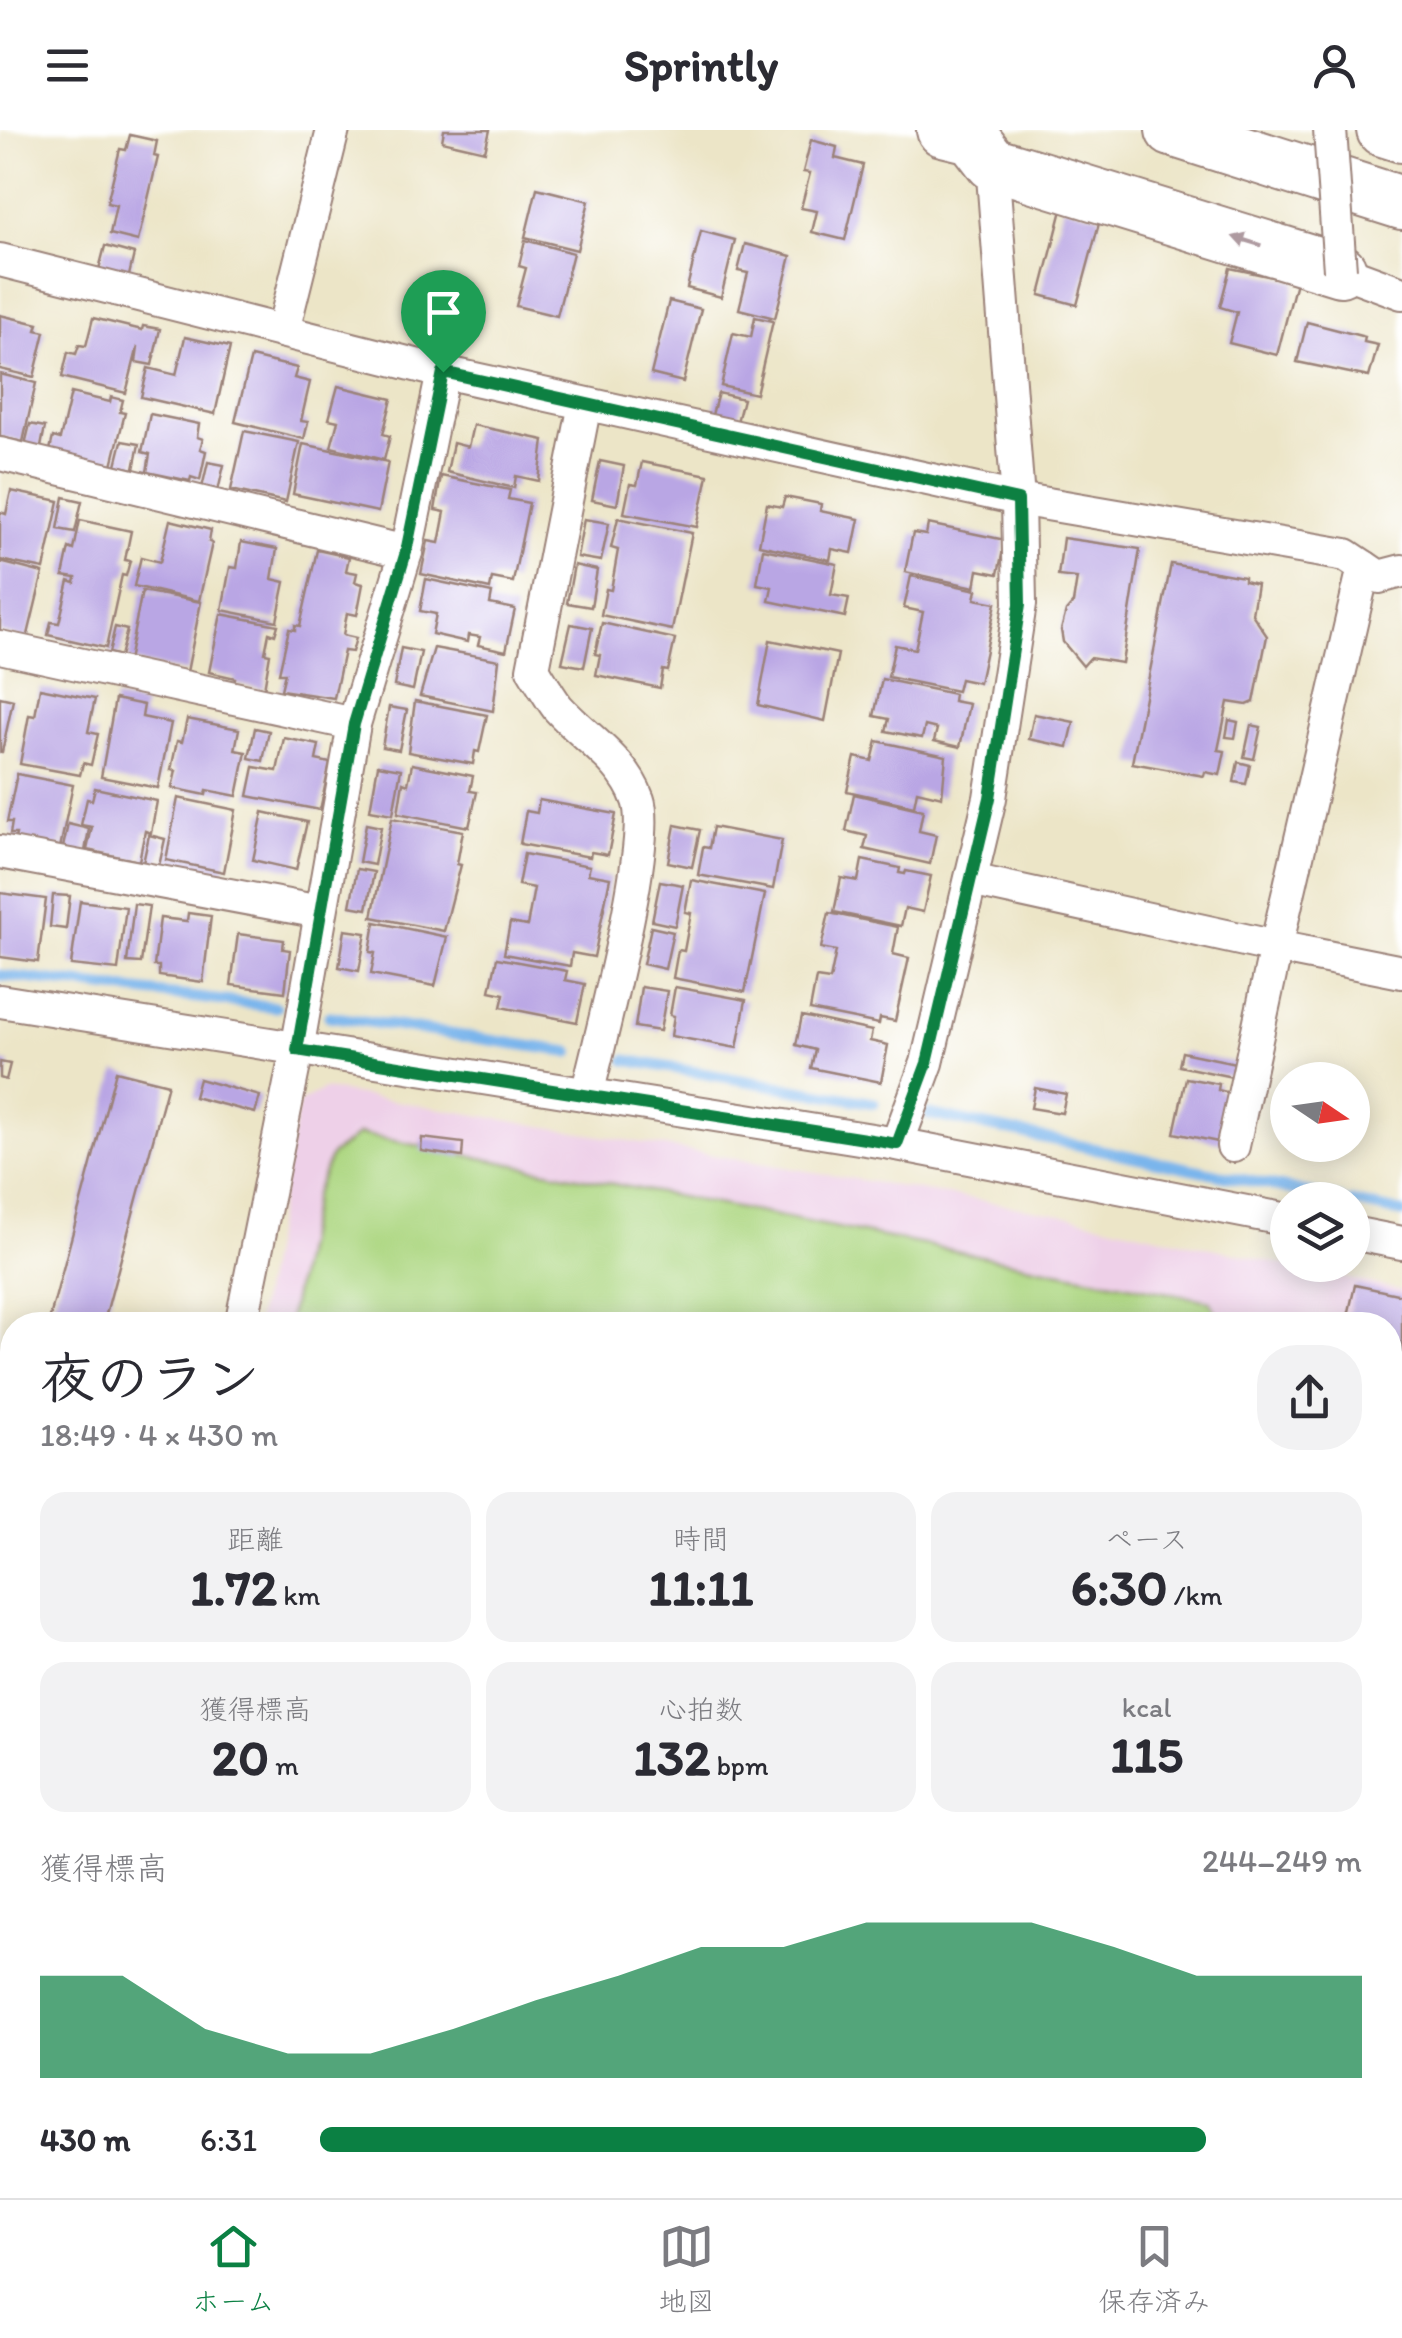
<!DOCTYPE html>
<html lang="ja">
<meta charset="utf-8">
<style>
body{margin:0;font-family:Itim,"Klee One",sans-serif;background:#f2f2f3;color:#2b2b33;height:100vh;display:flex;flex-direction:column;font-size:38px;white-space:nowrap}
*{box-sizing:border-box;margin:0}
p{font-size:32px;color:#7c7c81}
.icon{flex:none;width:55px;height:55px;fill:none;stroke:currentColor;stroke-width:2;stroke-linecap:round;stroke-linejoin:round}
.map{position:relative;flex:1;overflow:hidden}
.side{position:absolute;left:0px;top:1182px;width:1402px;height:888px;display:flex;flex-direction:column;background:#fff;border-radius:40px 40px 0 0;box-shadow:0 5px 25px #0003}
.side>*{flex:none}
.needle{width:65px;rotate:103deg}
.tools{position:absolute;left:1270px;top:932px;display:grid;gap:20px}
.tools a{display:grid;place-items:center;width:100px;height:100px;border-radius:50%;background:#fff;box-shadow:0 5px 25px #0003;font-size:50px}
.pin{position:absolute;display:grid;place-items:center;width:85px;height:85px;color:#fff;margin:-102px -42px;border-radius:50% 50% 50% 0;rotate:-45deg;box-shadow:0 0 10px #0007}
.pin .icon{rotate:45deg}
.round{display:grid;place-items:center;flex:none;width:105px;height:105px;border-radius:40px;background:#f2f2f3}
.overview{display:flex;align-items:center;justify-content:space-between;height:170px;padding:0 40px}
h1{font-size:55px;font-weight:800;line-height:75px}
.metrics{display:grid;grid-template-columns:repeat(3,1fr);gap:15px;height:170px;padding:10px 40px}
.metrics div{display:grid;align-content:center;border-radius:25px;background:#f2f2f3;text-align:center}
.metrics b{font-size:50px;font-weight:800}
.metrics small{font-size:28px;font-weight:400}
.metrics p{font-size:28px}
.chart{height:280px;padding:20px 40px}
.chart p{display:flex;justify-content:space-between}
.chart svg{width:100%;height:180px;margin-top:10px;fill:#0b8043;opacity:.7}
ul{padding:0 40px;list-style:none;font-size:32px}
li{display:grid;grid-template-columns:160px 120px 1fr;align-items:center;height:75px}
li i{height:25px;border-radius:12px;background:#0b8043}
header{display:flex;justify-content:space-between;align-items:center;height:130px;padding:0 40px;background:#fff;font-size:45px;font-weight:800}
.menu{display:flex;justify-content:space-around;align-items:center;height:140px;border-top:2px solid #e1e1e2;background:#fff;font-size:28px;color:#7c7c81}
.menu a{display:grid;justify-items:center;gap:5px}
.menu .selected{color:#0b8043}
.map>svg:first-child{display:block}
.built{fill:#eed0e8}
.green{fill:#add782;stroke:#7c7b56;stroke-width:2.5}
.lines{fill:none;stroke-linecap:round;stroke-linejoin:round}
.stream{stroke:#7ab5ec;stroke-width:11}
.building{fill:#b9a6e4}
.street-casing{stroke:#9b8279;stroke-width:36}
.primary-casing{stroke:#9b8279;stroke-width:56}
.street{stroke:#fff;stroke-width:32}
.primary{stroke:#fff;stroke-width:52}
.street-bridge-casing{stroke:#9b8279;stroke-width:36;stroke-linecap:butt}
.street-bridge{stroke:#fff;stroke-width:32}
.oneway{fill:#ae9aa0}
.route-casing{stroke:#fff;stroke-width:20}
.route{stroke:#0b8043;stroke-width:12}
</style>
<header><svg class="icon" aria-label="menu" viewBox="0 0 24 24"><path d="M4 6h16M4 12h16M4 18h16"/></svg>Sprintly<svg class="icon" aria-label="person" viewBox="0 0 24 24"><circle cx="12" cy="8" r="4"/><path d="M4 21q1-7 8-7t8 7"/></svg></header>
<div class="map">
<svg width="1402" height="2068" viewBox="0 0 1402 2068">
<rect width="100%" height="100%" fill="#fff"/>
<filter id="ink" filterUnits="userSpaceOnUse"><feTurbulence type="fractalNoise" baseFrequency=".01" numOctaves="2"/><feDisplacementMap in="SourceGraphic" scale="20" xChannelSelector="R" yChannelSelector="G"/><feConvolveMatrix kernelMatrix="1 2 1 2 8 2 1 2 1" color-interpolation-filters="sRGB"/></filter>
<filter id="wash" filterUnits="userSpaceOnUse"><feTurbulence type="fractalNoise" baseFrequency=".0048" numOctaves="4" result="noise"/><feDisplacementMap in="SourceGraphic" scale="40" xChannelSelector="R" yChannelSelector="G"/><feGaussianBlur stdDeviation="2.25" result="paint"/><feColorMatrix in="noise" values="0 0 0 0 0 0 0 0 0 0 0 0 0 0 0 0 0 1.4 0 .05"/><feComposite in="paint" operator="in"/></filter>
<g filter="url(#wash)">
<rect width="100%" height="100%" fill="#ece5c7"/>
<g class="built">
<polygon points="324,959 1061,1084 1402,1161 1402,1578 1390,1639 1390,1195 256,1195 299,973"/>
<polygon points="86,2058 1333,2058 1333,2068 84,2068"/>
</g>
<g class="green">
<polygon points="359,1004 1210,1171 1222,1195 288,1195 314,1065 331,1025"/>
<polygon points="0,1431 12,1434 12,2058 63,2058 61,2068 0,2068"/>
<polygon points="147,2058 360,2058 358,2068 145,2068"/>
</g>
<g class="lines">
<g class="stream">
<polyline points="0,845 276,877"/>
<polyline points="329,886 570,922"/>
<polyline points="626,930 874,973"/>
<polyline points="929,984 1341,1070"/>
<polyline points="1352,1072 1402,1083"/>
</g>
</g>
<g id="blocks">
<g class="building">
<polygon points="444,0 490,0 485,21 442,11"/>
<polygon points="130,5 157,11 154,26 158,27 138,111 110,104 116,75 107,73 120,19 126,20"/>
<polygon points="811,10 837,17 835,28 863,35 845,110 812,102 817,81 801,78 810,43 803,42"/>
<polygon points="537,58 589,71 577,120 525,107"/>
<polygon points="1063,76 1101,86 1077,175 1040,165"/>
<polygon points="701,101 735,110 721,167 687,158"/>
<polygon points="525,110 573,123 557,186 516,176 526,138 519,136"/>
<polygon points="745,114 791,126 775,188 739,179 748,143 738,141"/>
<polygon points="105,116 134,124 128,150 98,143"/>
<polygon points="1230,138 1296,152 1277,225 1229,213 1237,182 1220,177"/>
<polygon points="669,171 701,179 683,252 651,244"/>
<polygon points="0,185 38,194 36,200 45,202 34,247 0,239"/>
<polygon points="755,187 773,191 756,264 721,256 733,203 751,207"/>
<polygon points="93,188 142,200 143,196 160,199 152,235 136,232 138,216 126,263 62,247 68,222 76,224 79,215 86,216"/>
<polygon points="1307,192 1365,207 1364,212 1378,215 1369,247 1297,232"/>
<polygon points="185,207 230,217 215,284 141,267 148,238 176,245"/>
<polygon points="251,227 297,238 294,248 310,252 301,291 308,292 304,309 235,292"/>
<polygon points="0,244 36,253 23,312 0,307"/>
<polygon points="338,256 392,269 383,304 390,306 384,330 331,317 338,291 329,289"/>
<polygon points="71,263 110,272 111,267 123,270 120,282 125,283 112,335 50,320 53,307 60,309"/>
<polygon points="718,263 743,269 737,292 712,285"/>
<polygon points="150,284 199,294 197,307 203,309 200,319 206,321 200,350 191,347 190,351 147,342 150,324 142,322"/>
<polygon points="30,294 45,297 40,322 24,319"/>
<polygon points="473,295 544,310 539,351 516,346 514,358 447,342 453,313 468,317"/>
<polygon points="244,301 299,312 286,372 231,360"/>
<polygon points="122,311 139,314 134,339 116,335"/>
<polygon points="303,314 388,332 378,382 293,364"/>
<polygon points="600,331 624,336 617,375 592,370"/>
<polygon points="208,332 224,335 218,361 202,358"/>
<polygon points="642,332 708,345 697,397 624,383 630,354 637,355"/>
<polygon points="441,346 510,360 508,369 529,373 513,452 492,448 490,459 421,444 428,411 439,413 445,382 435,380"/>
<polygon points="11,361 59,371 44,439 0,430 0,382 6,384"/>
<polygon points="64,367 82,371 75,402 58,399"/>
<polygon points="785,367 821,374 820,381 859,389 852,423 832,419 830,430 759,415 767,374 782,377"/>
<polygon points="618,388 692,403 672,500 601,485 606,459 611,460 618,420 611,418"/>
<polygon points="584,389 609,393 601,431 577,427"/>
<polygon points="80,390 131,401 125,430 130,431 126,446 122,445 106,518 48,505 51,492 59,493 69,451 75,453 76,448 63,446 69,418 74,420"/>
<polygon points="170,390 211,400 209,412 212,413 199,471 134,456 141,427 160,432"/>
<polygon points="928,394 1005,410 998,444 978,440 975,457 905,442 913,403 926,405"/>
<polygon points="1063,408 1140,419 1122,533 1090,528 1083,536 1063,512 1061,500 1066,481 1073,473 1077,448 1058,446"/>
<polygon points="241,412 277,419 272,449 285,452 277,491 222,480 230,437 237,438"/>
<polygon points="763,419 837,434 831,465 849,468 845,487 769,471 772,457 757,454"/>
<polygon points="317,420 349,427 346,441 357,443 355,452 363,454 357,485 347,483 343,505 356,508 352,522 344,521 334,568 281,560 285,543 279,543 289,499 295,500 295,495 300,496"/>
<polygon points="0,432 43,443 27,509 0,502"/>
<polygon points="1171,434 1244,447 1244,451 1257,454 1252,484 1267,506 1254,572 1247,575 1228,572 1218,620 1225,621 1220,645 1205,642 1204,646 1132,633"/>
<polygon points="574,435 597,440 591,477 567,473"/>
<polygon points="911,446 977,460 975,469 996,473 979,553 960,549 957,561 888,547 895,515 915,519 923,482 904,478"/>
<polygon points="426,449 492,463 490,474 515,479 506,521 478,515 480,507 468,505 467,512 432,504 436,484 420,481"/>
<polygon points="142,461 201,472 187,542 128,531"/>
<polygon points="221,484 278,495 275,505 269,503 265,523 270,524 264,559 234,553 235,548 209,542"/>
<polygon points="602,493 675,509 668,541 663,540 660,558 596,545 600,525 595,524"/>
<polygon points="571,494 592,498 584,537 562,533"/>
<polygon points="115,497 127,500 120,526 109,523"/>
<polygon points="770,510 838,524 825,591 758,575"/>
<polygon points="401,518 421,522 413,560 394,556"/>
<polygon points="434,518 499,530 493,581 420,566"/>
<polygon points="882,549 954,564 953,571 969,574 960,617 934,611 937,599 925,596 922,608 886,601 889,589 874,586"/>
<polygon points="40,558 95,569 88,602 98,604 91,635 83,633 80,645 20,634 29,585 35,586"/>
<polygon points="0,567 13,570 2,622 0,622"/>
<polygon points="115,569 144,575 142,587 171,593 158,658 101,647"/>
<polygon points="415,571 487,585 479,622 475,621 473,634 408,622"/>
<polygon points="389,577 407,580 399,620 382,617"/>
<polygon points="1034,584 1074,592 1068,617 1029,609"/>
<polygon points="187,589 239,599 235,620 246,622 237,666 207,660 206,665 172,658 176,641 171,640 177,611 182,612"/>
<polygon points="1229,590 1238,592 1235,608 1226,607"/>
<polygon points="1251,595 1261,597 1254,629 1244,627"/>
<polygon points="255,598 269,601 263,631 249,628"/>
<polygon points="284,608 319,615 316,630 330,633 320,680 248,666 254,637 277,641"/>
<polygon points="877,611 946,626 942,667 917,661 914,676 847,661 855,627 872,631"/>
<polygon points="1238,632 1250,635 1246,654 1234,652"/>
<polygon points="412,634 473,646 470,661 477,662 469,697 398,683 403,652 408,654"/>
<polygon points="378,635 401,639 393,684 370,680"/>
<polygon points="17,644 73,655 60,718 15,709 16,704 10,704 12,692 7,692"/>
<polygon points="95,658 157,671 151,703 145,701 139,731 87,720 92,697 81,695 87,669 92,670"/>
<polygon points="854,664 923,680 919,701 936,705 930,734 864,719 867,706 846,701"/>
<polygon points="178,668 236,680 224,742 166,730"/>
<polygon points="539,670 616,684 608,725 591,722 590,727 520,714 526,681 537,683"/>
<polygon points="263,682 307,692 296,740 253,730"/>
<polygon points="392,688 463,701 457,734 461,735 444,801 372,787"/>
<polygon points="68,694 89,699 84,727 62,722"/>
<polygon points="366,694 381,697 374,735 359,732"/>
<polygon points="675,695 700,700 692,737 668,732"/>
<polygon points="713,697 782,710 773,759 698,745 703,717 709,718"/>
<polygon points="149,705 165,709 159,736 143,733"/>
<polygon points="524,724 590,736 588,744 610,748 594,827 572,823 570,836 504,824 510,793 527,796 534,758 518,755"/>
<polygon points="862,730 900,738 899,743 905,744 906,741 931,746 923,782 905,778 901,796 834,782 841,748 858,751"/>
<polygon points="357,739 374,742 367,779 350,776"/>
<polygon points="691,750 765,764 745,862 673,848 678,820 684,821 691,783 685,782"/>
<polygon points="660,751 683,755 675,796 652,791"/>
<polygon points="0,763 46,769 38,832 0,827"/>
<polygon points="53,765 70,766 66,799 50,797"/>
<polygon points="80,771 126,777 118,840 71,835"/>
<polygon points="134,774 149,776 141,833 127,832"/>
<polygon points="188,783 211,786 203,852 159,846 159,836 154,836 160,788 187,791"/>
<polygon points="829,783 898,797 893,824 909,828 895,891 880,888 879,894 810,880 816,848 830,850 836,821 821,818"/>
<polygon points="375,792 447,807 435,856 371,844 375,823 370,822"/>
<polygon points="651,797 673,802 665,839 643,834"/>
<polygon points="345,800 366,803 359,841 339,837"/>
<polygon points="238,804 284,810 283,819 290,820 285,862 231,855"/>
<polygon points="497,828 567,841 565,850 585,854 577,892 501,877 504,864 490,861"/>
<polygon points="641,857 667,861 660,901 635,897"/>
<polygon points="675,857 746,870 737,918 671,906 674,886 670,885"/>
<polygon points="802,886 872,901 870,911 888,915 881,952 811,938 815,920 796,915"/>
<polygon points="1182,922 1245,935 1242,949 1179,936"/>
<polygon points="0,932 10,934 6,950 0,948"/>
<polygon points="116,941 168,954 103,1195 48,1195"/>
<polygon points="1186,948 1219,954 1218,960 1234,964 1223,1013 1174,1003"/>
<polygon points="199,949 260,966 255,983 194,967"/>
<polygon points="1035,958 1066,964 1062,983 1031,978"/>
<polygon points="422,1008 463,1013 462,1027 421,1021"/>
<polygon points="1355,1155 1402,1165 1402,1228 1390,1225 1390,1195 1346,1195"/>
<polygon points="12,1331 12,1376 0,1372"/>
<polygon points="0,1384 12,1387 12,1405 0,1402"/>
<polygon points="0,1478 12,1481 12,1650 5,1650 2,1665"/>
<polygon points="0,1755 12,1768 12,1885 5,1883 2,1898"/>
<polygon points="104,2058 139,2058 137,2066"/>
<polygon points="506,2058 572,2058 570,2068 504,2068"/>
<polygon points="631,2058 642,2058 640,2068 629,2067"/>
<polygon points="743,2058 852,2058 850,2068 741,2068"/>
<polygon points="972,2058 1131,2058 1129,2068 970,2068"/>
<polygon points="1181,2058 1296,2058 1294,2068 1179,2068"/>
</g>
</g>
</g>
<g filter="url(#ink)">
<use href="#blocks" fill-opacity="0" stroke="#9b8279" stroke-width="2.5"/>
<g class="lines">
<g class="street-casing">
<g id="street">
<polyline points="0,130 443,242 1018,369 1346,425 1379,447 1402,441"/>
<polyline points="1340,140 1402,163"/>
<polyline points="283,201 333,0"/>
<path d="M585,274l-52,265c8,13 16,27 25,39 27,30 66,52 80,92 15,42 -39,242 -51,295"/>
<polyline points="0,324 406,422"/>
<polyline points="0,517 354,594"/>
<polyline points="0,722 320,782"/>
<polyline points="971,750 1276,817 1364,437"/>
<polyline points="0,871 897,1014 1288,1090"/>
<polyline points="897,1014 927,933 990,668 1020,474 1018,369 992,33"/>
<polyline points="1233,1016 1276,817 1402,842"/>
<polyline points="1352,1103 1402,1113"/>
<polyline points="241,1195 297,920 354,594 406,422 443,242"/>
<polyline points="0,1417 12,1420"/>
<polyline points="1390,1718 1402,1655"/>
<polyline points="73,2068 75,2058"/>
<polyline points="1346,2068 1346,2058"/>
</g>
</g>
<g class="primary-casing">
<g id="primary">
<polyline points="943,0 972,7 992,33 1340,140"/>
<polyline points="1172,0 1402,73"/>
<polyline points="1383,0 1402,6"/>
</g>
</g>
<use href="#street" class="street"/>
<use href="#primary" class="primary"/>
<g class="street-bridge-casing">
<polyline id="street-bridge" points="1330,0 1340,140"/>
</g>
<use href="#street-bridge" class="street-bridge"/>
</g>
<defs><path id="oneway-solid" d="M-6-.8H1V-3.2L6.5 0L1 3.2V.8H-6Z" transform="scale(2.5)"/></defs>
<use class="oneway" href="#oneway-solid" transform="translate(1247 111) rotate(-163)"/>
</g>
<g class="lines" filter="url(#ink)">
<g class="route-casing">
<polygon id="route" points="443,242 1018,370 1020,474 990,668 927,933 897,1014 297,920 354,594 406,422"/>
</g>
<use href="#route" class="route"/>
</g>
</svg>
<div class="tools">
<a><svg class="needle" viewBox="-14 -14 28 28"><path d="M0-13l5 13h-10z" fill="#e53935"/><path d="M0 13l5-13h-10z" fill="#7c7c81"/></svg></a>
<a><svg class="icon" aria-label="layers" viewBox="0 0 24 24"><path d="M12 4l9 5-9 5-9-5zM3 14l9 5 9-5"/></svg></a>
</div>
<div class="pin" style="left:443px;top:242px;background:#1e9e55"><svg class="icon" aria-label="arrive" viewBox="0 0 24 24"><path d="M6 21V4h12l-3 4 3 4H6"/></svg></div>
<section class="side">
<div class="overview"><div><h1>夜のラン</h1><p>18:49 · 4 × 430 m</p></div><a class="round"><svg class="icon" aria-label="share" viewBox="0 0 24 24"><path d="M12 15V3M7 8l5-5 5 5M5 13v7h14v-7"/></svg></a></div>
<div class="metrics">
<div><p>距離</p><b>1.72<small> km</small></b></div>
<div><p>時間</p><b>11:11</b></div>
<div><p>ペース</p><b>6:30<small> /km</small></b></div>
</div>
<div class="metrics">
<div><p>獲得標高</p><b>20<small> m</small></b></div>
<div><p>心拍数</p><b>132<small> bpm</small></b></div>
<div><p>kcal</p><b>115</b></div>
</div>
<div class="chart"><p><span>獲得標高</span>244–249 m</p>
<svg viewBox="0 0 160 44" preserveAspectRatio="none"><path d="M0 44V19L10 19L20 32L30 38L40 38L50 32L60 25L70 19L80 12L90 12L100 6L110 6L120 6L130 12L140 19L150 19L160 19V44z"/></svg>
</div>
<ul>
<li><b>430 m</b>6:31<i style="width:85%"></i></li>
</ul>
</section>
</div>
<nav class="menu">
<a class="selected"><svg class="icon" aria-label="home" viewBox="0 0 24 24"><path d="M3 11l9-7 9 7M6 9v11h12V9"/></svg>ホーム</a>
<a><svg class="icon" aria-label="map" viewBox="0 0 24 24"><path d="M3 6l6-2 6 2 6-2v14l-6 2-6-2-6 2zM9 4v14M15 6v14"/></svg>地図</a>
<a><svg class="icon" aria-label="saved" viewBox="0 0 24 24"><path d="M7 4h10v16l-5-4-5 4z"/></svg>保存済み</a>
</nav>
